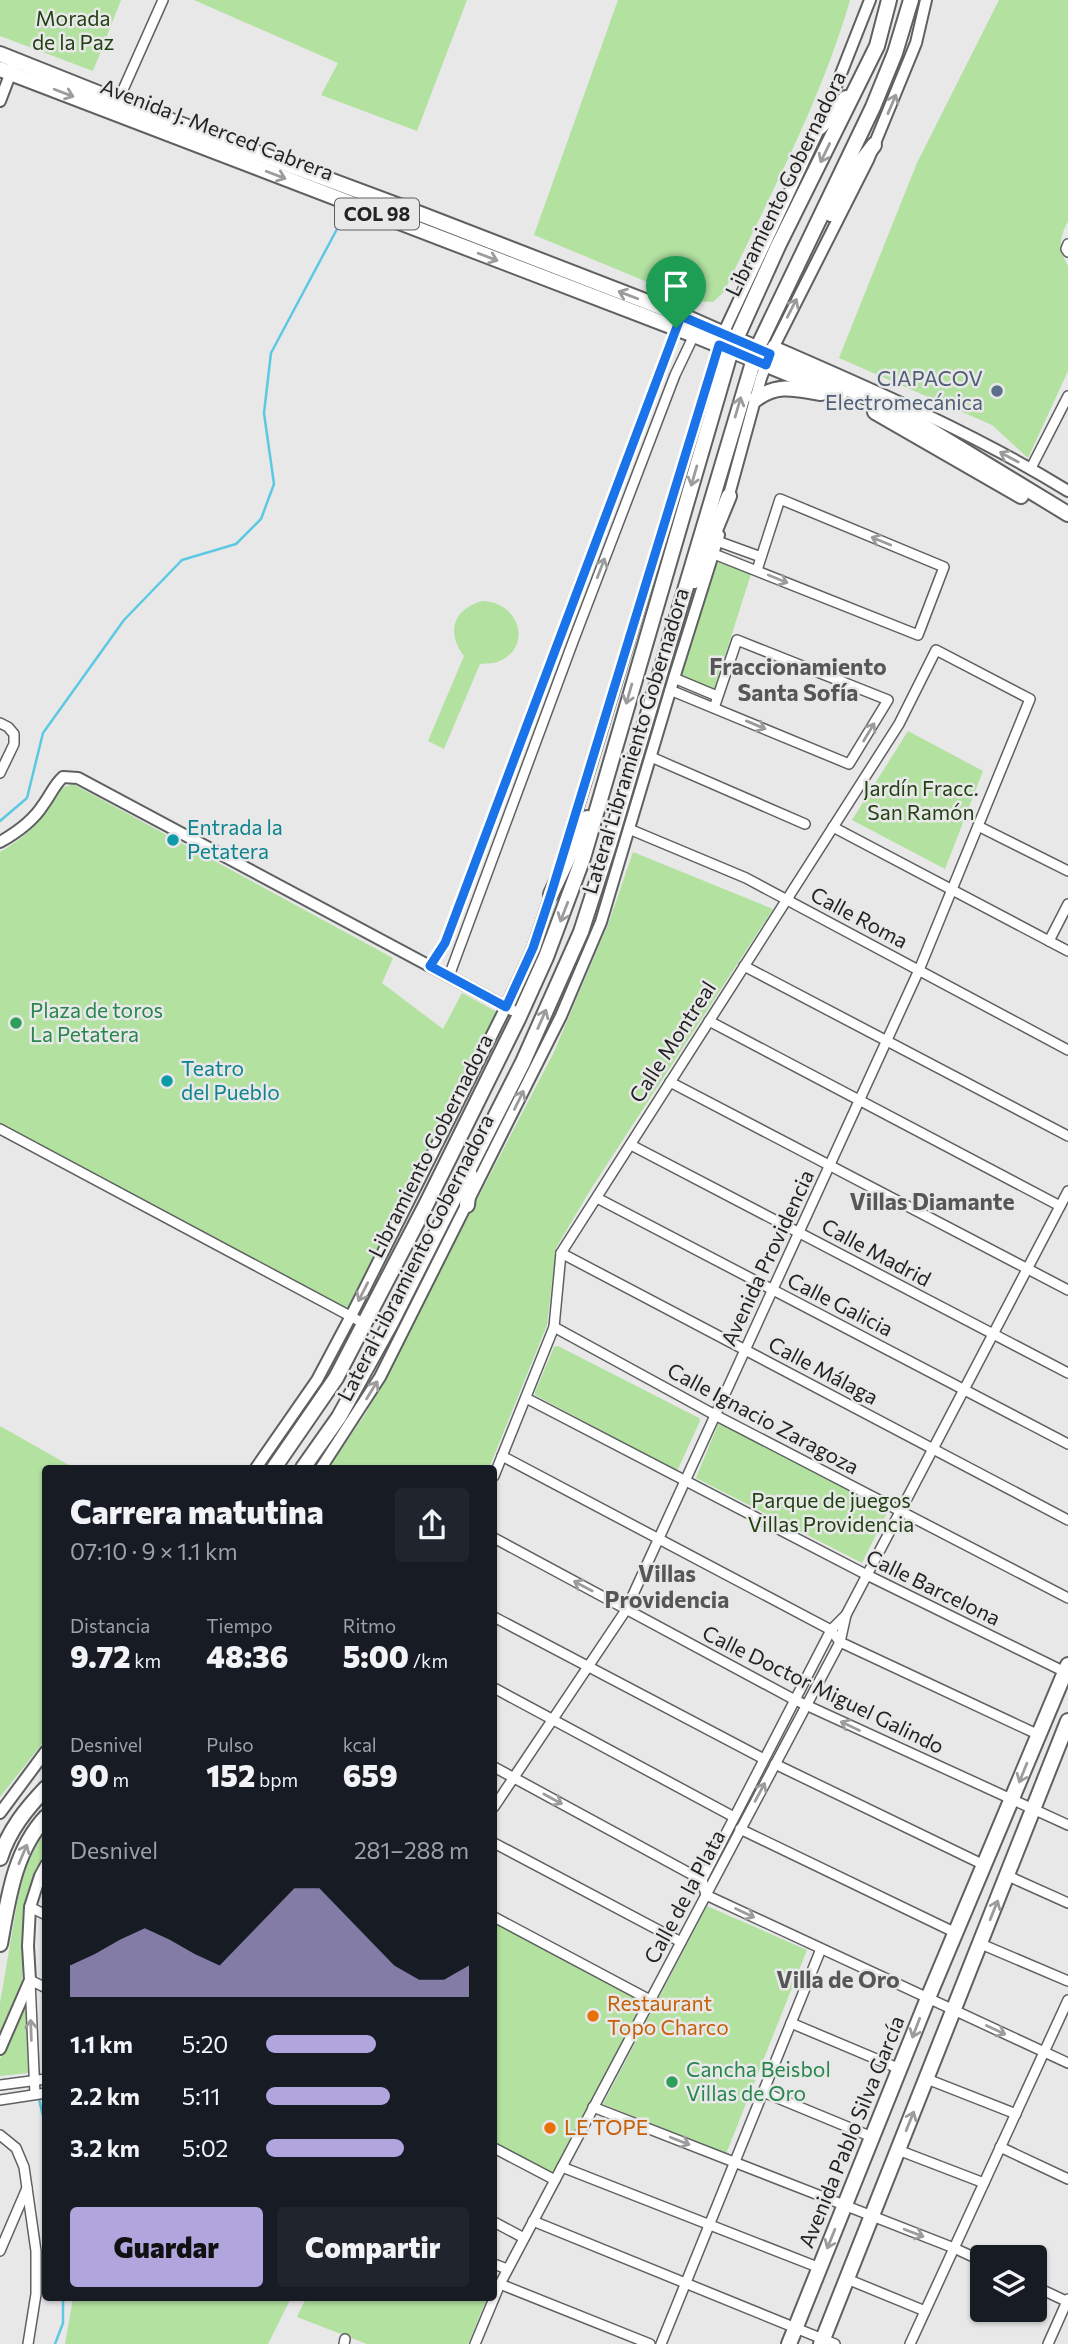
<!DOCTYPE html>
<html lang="es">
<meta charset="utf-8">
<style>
body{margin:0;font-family:Commissioner,sans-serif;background:#20242c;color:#f1f3f6;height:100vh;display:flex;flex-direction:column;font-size:26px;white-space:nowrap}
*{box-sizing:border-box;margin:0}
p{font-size:23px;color:#9ea1a6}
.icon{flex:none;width:38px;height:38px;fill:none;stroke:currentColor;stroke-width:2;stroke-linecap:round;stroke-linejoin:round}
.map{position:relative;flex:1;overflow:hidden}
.sheet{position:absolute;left:42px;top:1465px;width:455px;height:836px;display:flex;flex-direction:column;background:#171b24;border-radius:7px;box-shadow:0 2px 5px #0004}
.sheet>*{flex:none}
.fabs{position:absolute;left:970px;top:2245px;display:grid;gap:14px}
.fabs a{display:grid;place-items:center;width:77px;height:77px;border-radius:7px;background:#171b24;box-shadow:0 2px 5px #0004;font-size:35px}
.pin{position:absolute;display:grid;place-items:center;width:60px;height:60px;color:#fff;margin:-72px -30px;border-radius:50% 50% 50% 0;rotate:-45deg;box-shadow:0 0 7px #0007}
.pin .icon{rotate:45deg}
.round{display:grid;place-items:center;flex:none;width:74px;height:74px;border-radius:7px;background:#20242c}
.summary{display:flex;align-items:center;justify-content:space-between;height:119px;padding:0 28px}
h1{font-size:32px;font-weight:800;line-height:52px}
.figures{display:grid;grid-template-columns:repeat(3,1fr);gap:10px;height:119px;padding:7px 28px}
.figures div{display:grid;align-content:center}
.figures b{font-size:30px;font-weight:800}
.figures small{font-size:19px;font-weight:400}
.figures p{font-size:19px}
.chart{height:196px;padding:14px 28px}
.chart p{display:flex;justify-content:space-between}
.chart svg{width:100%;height:126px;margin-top:7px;fill:#b0a5dd;opacity:.7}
.action{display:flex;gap:14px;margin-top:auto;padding:14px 28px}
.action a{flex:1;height:80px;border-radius:7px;background:#b0a5dd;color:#111;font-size:28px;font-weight:800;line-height:80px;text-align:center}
.action a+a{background:#20242c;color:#f1f3f6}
ul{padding:0 28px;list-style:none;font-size:23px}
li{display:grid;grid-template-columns:112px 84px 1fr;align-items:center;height:52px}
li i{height:18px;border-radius:9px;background:#b0a5dd}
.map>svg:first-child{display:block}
.green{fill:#b2e1a0}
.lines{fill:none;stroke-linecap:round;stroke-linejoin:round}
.stream{stroke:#5cc9e2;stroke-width:2.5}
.minor-casing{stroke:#5f6061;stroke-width:12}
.tertiary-casing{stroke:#5f6061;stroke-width:14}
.primary-casing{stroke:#5f6061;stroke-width:18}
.trunk-casing{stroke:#5f6061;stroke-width:18}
.minor{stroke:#fff;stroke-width:9}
.tertiary{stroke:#fff;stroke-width:10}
.primary{stroke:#fff;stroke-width:14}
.trunk{stroke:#fff;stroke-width:14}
.oneway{stroke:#9c9c9c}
.route-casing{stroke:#fff;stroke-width:14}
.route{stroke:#1a73e8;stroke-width:9}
.service-dot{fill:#5c6f8a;stroke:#e8e8e9;stroke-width:2.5}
.culture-dot{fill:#0f9aa8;stroke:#e8e8e9;stroke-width:2.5}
.leisure-dot{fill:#2e9e5b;stroke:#e8e8e9;stroke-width:2.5}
.food-dot{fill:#e8710a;stroke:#e8e8e9;stroke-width:2.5}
.labels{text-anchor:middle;stroke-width:5;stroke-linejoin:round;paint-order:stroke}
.shield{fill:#e8e8e9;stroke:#5e5e5f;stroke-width:2}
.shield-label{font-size:19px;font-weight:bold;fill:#232324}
.park-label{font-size:21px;fill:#224112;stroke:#e8e8e9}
.street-label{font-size:21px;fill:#232324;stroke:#e8e8e9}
.service-label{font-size:21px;fill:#4e5e75;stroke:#e8e8e9;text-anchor:end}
.culture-label{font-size:21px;fill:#0d838f;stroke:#e8e8e9;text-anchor:start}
.leisure-label{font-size:21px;fill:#27864d;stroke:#e8e8e9;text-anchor:start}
.food-label{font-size:21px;fill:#c56008;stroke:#e8e8e9;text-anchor:start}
.neighbourhood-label{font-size:23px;font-weight:bold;fill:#565657;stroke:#e8e8e9}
</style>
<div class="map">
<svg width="1068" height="2344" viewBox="0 0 1068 2344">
<rect width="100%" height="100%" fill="#e8e8e9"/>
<g class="green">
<polygon points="0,0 121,0 93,71 0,36"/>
<polygon points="194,0 467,0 417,131 321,95 338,63"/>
<path d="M618,0h232c-29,101 -81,197 -126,292l-11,10 -20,-1 -159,-66z"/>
<path d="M999,0h69v221c-9,18 -10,27 0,45v105l-40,87 -36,-33 -153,-67 78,-195z"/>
<polygon points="717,559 751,574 714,690 681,677"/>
<path d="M482,601c39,1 51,48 15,61 -5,2 -11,1 -17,2l-36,85 -16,-8 36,-85c-18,-23 -11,-47 18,-55z"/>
<polygon points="908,731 983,771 945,869 852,820"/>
<path d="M73,784l320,174 -11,25 61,46 19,-36 35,19 -150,297 -347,-185v-272c27,-15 47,-37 62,-64z"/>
<polygon points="633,852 773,909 589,1192 556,1248 547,1325 489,1468 328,1468 366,1413 554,1052 609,922"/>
<polygon points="558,1346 699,1418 700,1421 678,1469 674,1470 535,1395 535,1392 554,1347"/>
<polygon points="719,1422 889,1509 862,1563 696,1478"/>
<polygon points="0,1426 74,1468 46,1468 45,1740 0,1797"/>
<polygon points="45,1830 45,1853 29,1892 23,1941 22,1983 0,2039 0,2003 19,1892 25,1868"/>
<polygon points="707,1906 807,1950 726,2154 603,2104"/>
<polygon points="497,1922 645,1999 594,2101 554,2173 494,2143 494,1928"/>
<polygon points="26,2004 28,2073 0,2076 0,2059"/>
<polygon points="73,2298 291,2298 268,2344 65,2344"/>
<polygon points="306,2298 487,2298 468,2344 367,2344 297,2317"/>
</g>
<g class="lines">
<g class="stream">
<polyline points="0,821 27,798 43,733 124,620 182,560 236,544 261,519 274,484 264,413 271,353 345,214"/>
<polyline points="39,2099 46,2129"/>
<polyline points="55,2344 63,2323 63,2298"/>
</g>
<g class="minor-casing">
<g id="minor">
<polyline points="118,101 163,0"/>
<polyline points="1068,244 1066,249 1068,252"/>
<polyline points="1031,468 1068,396"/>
<polyline points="717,541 761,557"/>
<polyline points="714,554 918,635 944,567 780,499 757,570"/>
<polyline points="674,678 717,696"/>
<polyline points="670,690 849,764 888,700 737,640 714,708"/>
<polyline points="0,723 8,727 14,734 14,744 0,773"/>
<polyline points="651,757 805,824"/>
<polyline points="978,826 1068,871"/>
<polyline points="833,827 1068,951"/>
<polyline points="629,829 746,878 1068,1050"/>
<polyline points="1049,941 1068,904"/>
<polyline points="430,966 445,943 678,324"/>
<polyline points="744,966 1068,1136"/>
<polyline points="449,976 574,639 675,375 696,331"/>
<polyline points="709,1021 1060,1206"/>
<polyline points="670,1082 1068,1290"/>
<polyline points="0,1129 365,1324"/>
<polyline points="631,1145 1068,1373"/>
<polyline points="597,1198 1068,1444"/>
<polyline points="561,1253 1068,1520"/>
<polyline points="554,1327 715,1415 1068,1598"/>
<polyline points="526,1398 867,1575 1065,1672"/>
<polyline points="502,1456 831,1630 840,1642 1039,1735"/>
<polyline points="494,1476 554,1327 561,1253 899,724 936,650 1030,699 919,970 626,1610 494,1807"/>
<polyline points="494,1538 795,1700 1068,1825"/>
<polyline points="494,1617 764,1759"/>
<polyline points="494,1688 734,1817"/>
<polyline points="775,1764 984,1865"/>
<polyline points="494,1767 702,1880 706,1895 1068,2063"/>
<polyline points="740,1829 956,1933"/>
<polyline points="494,1843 681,1942"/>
<polyline points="1008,1876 1068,1903"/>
<polyline points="702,1880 831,1630 846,1615 1068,1191"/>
<polyline points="30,1907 46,1915"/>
<polyline points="494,1917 650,2000"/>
<polyline points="981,1944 1068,1981"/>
<polyline points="791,2023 900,2069"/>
<polyline points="927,2079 1016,2114"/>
<polyline points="0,2085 46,2079"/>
<polyline points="763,2092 872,2137"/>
<polyline points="35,2094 30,1980 46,1988"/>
<polyline points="0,2100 46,2093"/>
<polyline points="593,2107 954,2248 982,2261"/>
<polyline points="0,2135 16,2148 24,2167 36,2251 36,2294 28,2344"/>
<polyline points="1000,2147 1068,2179"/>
<polyline points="494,2148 555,2180"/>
<polyline points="898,2150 984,2183"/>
<polyline points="562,2167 820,2268"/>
<polyline points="533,2221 835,2344"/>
<polyline points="494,2222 524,2238"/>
<polyline points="0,2251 27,2188"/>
<polyline points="494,2264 507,2269"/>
<polyline points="847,2279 925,2311"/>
<polyline points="500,2284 650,2344"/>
<polyline points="1034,2286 1068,2302"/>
<polyline points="344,2344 345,2339"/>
<polyline points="475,2344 500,2284 840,1642 846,1615"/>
<polyline points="661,2344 821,1949"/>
<polyline points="910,2344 1068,2000"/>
<polyline points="1048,2344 1068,2299"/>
</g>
</g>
<g class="tertiary-casing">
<g id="tertiary">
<polyline points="0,101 13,67"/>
<path d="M773,346c101,44 201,87 295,145"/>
<polyline points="727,502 761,378 770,354 868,160 916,43 926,0"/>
<path d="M0,842c16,-9 33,-21 43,-37 7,-9 11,-20 20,-28l15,1 434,232"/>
<polyline points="563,856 723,334 820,127 870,0"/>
<polyline points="256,1468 317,1380 351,1316 506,1007 533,948 553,888"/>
<polyline points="321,1468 380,1377 561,1016 601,922 674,678 719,535"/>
<polyline points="0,1813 46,1751"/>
<polyline points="0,2049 30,1980 28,1946 30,1907 40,1876 46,1865"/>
</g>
</g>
<g class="primary-casing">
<g id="primary">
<polyline points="0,54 118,101 410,210 681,315 858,393 920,424 1068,514"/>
<polyline points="0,69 694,335 840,395"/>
<path d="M756,399c22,-16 39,-10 65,-6"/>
<polyline points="875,412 1021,496"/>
<polyline points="789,2344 928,1998 1068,1665"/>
<polyline points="821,2344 1068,1721"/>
</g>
</g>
<g class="trunk-casing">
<g id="trunk">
<polyline points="820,127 846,98"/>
<polyline points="831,214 855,170 874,145"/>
<polyline points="694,581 729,496"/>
<polyline points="551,894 587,818"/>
<polyline points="467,1205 470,1175"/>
<polyline points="274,1468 336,1378 427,1203 518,1019 546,957 583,858 731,350 778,246 877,46 889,0"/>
<polyline points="303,1468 339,1417 391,1323 523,1062 581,932 609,845 757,349 873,107 895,53 911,0"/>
<path d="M0,1858c9,-28 26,-49 46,-70"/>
<path d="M0,1944c8,-44 14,-93 46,-127"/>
</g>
</g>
<use href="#minor" class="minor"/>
<use href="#tertiary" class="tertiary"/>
<use href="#primary" class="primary"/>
<use href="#trunk" class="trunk"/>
</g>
<defs><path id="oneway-shaft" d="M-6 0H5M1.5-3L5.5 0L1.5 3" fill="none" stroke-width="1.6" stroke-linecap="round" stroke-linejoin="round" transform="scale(1.75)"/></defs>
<g class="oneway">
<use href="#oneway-shaft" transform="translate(64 93) rotate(21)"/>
<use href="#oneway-shaft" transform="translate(892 104) rotate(-67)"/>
<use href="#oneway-shaft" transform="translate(825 153) rotate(116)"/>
<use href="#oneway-shaft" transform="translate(276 175) rotate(21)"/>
<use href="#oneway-shaft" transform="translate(488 257) rotate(21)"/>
<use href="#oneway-shaft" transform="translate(628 295) rotate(-159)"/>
<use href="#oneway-shaft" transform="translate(792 308) rotate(-63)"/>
<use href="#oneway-shaft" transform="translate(738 407) rotate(-74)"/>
<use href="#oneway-shaft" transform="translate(1009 457) rotate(-152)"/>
<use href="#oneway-shaft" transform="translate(694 476) rotate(106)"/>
<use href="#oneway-shaft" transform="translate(881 541) rotate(-158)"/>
<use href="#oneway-shaft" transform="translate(601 568) rotate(-69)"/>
<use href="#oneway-shaft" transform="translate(778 579) rotate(22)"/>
<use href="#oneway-shaft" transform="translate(629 694) rotate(106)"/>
<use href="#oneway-shaft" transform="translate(756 725) rotate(23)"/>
<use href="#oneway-shaft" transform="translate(869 732) rotate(-59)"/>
<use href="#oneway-shaft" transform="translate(564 912) rotate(111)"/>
<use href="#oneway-shaft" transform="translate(542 1019) rotate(-66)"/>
<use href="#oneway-shaft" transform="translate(519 1100) rotate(-64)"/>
<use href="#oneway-shaft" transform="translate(363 1292) rotate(117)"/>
<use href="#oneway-shaft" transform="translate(372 1390) rotate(-58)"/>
<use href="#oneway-shaft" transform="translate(583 1586) rotate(-152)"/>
<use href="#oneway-shaft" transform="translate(850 1726) rotate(-155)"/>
<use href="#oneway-shaft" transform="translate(1023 1773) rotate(112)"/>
<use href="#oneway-shaft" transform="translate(760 1792) rotate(-62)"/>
<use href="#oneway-shaft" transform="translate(553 1799) rotate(29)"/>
<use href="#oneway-shaft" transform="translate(23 1854) rotate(-67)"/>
<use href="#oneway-shaft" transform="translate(994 1910) rotate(-68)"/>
<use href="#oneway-shaft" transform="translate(745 1913) rotate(25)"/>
<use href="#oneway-shaft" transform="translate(916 2028) rotate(111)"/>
<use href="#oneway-shaft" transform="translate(31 2030) rotate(-92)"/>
<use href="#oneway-shaft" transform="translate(996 2030) rotate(25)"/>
<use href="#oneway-shaft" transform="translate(910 2121) rotate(-68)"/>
<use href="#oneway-shaft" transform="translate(680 2141) rotate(21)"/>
<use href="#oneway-shaft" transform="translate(914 2233) rotate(21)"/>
<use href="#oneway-shaft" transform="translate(831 2239) rotate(112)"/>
</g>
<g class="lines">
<g class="route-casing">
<polygon id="route" points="681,316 770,354 766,365 719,345 551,894 533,948 506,1007 430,966 445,943"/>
</g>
<use href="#route" class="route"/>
</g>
<circle class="service-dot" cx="997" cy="391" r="7"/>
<g class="culture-dot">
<circle cx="173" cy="840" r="7"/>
<circle cx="167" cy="1081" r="7"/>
</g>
<g class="leisure-dot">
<circle cx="16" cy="1023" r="7"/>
<circle cx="672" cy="2082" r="7"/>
</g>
<g class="food-dot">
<circle cx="593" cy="2016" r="7"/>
<circle cx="550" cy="2128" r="7"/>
</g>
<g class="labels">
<rect class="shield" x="335" y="198.5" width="84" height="31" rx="5"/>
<g class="shield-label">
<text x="377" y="221">COL 98</text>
</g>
<g class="park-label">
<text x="73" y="26">Morada<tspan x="73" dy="24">de la Paz</tspan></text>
<text x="921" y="796">Jardín Fracc.<tspan x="921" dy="24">San Ramón</tspan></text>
<text x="831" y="1508">Parque de juegos<tspan x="831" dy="24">Villas Providencia</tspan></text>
</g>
<g class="street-label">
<text transform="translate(217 130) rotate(21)" y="7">Avenida J. Merced Cabrera</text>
<text transform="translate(786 184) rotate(-64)" y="7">Libramiento Gobernadora</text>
<text transform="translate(636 741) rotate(-73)" y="7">Lateral Libramiento Gobernadora</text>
<text transform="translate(859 918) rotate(28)" y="7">Calle Roma</text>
<text transform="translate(673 1042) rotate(-57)" y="7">Calle Montreal</text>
<text transform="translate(431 1146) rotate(-63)" y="7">Libramiento Gobernadora</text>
<text transform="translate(876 1253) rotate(28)" y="7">Calle Madrid</text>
<text transform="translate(416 1258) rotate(-63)" y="7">Lateral Libramiento Gobernadora</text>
<text transform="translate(768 1258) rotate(-65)" y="7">Avenida Providencia</text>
<text transform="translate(840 1305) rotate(27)" y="7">Calle Galicia</text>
<text transform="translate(823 1371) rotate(28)" y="7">Calle Málaga</text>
<text transform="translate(763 1419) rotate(28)" y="7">Calle Ignacio Zaragoza</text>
<text transform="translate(933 1588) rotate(26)" y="7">Calle Barcelona</text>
<text transform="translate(823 1690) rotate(26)" y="7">Calle Doctor Miguel Galindo</text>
<text transform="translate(685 1897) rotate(-62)" y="7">Calle de la Plata</text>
<text transform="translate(852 2132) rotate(-68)" y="7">Avenida Pablo Silva García</text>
</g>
<g class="service-label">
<text x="983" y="386">CIAPACOV<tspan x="983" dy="24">Electromecánica</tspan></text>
</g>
<g class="culture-label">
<text x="187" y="835">Entrada la<tspan x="187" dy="24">Petatera</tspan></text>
<text x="181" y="1076">Teatro<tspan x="181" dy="24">del Pueblo</tspan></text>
</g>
<g class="leisure-label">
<text x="30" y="1018">Plaza de toros<tspan x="30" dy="24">La Petatera</tspan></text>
<text x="686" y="2077">Cancha Beisbol<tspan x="686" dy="24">Villas de Oro</tspan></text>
</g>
<g class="food-label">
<text x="607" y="2011">Restaurant<tspan x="607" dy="24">Topo Charco</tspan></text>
<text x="564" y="2135">LE TOPE</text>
</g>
<g class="neighbourhood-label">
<text x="798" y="675">Fraccionamiento<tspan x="798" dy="26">Santa Sofía</tspan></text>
<text x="932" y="1210">Villas Diamante</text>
<text x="667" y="1582">Villas<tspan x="667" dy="26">Providencia</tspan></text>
<text x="838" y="1988">Villa de Oro</text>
</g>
</g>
</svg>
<div class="fabs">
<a><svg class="icon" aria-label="layers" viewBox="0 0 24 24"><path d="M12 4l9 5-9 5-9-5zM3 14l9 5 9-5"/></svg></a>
</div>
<div class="pin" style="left:676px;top:328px;background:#1e9e55"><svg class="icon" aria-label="arrive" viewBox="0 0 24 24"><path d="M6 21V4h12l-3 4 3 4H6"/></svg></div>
<section class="sheet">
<div class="summary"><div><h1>Carrera matutina</h1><p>07:10 · 9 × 1.1 km</p></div><a class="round"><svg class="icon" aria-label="share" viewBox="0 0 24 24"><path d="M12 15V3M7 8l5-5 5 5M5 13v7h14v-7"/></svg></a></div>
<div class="figures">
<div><p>Distancia</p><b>9.72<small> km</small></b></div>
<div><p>Tiempo</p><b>48:36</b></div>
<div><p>Ritmo</p><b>5:00<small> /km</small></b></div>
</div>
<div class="figures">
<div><p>Desnivel</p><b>90<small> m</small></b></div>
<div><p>Pulso</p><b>152<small> bpm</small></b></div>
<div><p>kcal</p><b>659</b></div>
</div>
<div class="chart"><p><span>Desnivel</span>281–288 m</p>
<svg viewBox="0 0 160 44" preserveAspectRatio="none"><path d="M0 44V33L10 29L20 24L30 20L40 24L50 29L60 33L70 24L80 15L90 6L100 6L110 15L120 24L130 33L140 38L150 38L160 33V44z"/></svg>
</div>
<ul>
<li><b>1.1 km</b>5:20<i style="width:54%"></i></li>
<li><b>2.2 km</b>5:11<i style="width:61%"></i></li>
<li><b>3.2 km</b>5:02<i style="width:68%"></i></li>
</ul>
<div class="action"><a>Guardar</a><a>Compartir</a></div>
</section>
</div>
